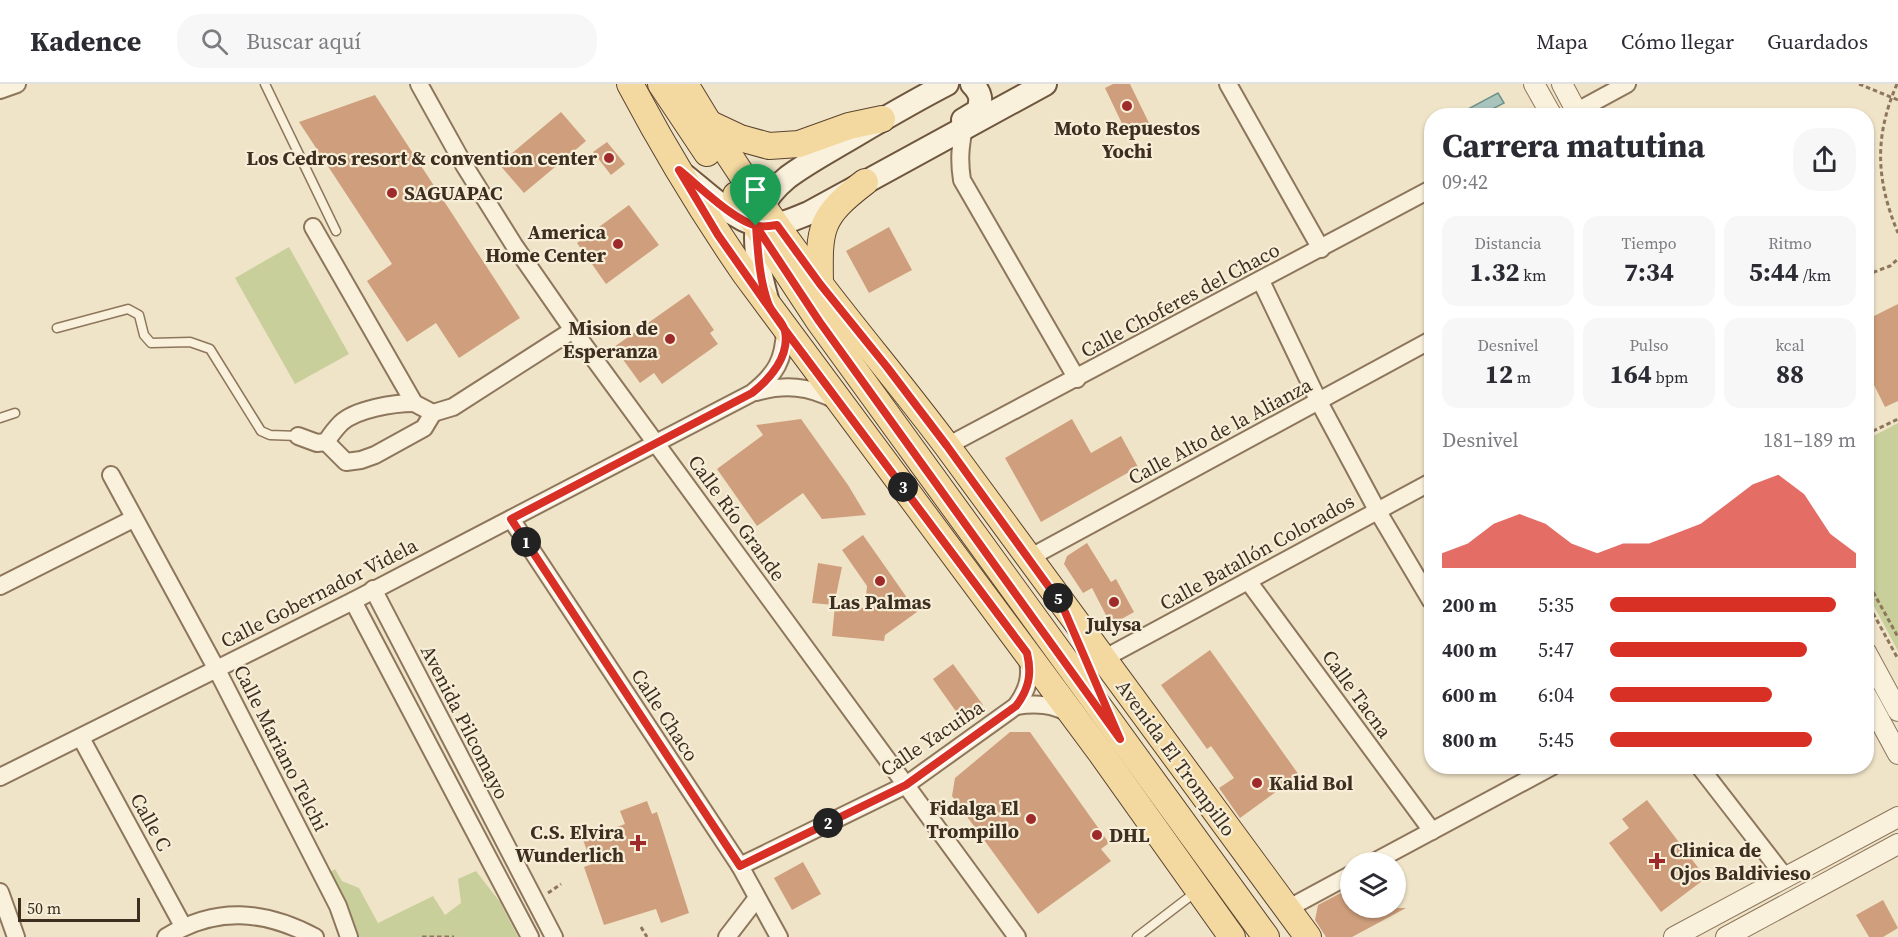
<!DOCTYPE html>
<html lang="es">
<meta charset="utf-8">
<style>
body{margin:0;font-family:"Source Serif 4",serif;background:#f7f7f7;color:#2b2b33;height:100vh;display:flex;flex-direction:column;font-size:22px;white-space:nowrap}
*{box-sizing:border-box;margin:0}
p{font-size:20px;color:#7c7c81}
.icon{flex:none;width:33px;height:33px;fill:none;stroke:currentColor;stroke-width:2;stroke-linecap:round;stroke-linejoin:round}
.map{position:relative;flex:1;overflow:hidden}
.details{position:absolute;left:1424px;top:24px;width:450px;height:666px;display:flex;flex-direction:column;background:#fff;border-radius:24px;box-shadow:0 2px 4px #0004}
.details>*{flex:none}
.fabs{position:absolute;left:1340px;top:768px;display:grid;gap:12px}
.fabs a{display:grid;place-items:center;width:66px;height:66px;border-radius:50%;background:#fff;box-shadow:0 2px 4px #0004;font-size:30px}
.scale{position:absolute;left:18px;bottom:15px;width:122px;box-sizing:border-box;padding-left:6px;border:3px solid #3d2e20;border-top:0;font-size:16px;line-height:21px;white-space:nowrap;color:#3d2e20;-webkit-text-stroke:4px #f7eed8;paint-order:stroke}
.pin{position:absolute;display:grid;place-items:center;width:51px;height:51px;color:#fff;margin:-62px -26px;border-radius:50% 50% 50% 0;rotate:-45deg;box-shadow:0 0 6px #0007}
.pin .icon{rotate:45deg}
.km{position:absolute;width:30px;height:30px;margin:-15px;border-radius:50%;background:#222;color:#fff;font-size:16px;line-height:30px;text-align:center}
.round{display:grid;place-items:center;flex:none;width:63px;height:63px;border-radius:24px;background:#f7f7f7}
.headline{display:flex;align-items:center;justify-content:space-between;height:102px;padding:0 18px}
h1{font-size:33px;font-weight:700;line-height:45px}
.figures{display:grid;grid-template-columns:repeat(3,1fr);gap:9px;height:102px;padding:6px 18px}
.figures div{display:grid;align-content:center;border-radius:15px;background:#f7f7f7;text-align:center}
.figures b{font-size:26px;font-weight:700}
.figures small{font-size:16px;font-weight:400}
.figures p{font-size:16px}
.chart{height:168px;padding:12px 18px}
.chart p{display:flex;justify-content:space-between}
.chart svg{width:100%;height:108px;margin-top:6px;fill:#d93025;opacity:.7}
ul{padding:0 18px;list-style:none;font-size:20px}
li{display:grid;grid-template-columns:96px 72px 1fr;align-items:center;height:45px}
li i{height:15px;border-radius:8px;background:#d93025}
header{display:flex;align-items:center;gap:36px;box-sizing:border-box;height:84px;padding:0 30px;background:#fff;border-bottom:2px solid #e1e1e2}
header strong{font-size:28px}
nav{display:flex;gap:33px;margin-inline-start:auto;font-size:21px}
.search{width:420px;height:54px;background:#f7f7f7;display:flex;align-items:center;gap:15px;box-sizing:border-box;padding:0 21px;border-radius:24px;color:#7c7c81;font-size:22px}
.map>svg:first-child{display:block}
.green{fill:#c9cf9b}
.water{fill:#a9c4bc;stroke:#6f938a;stroke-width:1.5}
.building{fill:#cf9f7d}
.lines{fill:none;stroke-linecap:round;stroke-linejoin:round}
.service-casing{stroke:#8d765c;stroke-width:11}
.minor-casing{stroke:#8d765c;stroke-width:20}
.tertiary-casing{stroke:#8d765c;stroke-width:22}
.secondary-casing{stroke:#6f573f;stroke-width:26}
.primary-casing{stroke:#5b4430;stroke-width:28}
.path{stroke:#8d765c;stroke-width:3;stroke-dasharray:4.5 3;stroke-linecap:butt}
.service{stroke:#faf1dc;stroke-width:8}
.minor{stroke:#faf1dc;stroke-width:16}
.tertiary{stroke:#faf1dc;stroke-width:20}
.secondary{stroke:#faf1dc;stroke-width:22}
.primary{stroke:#f3d9a0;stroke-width:26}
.route-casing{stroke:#fff;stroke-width:12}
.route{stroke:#d93025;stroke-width:8}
.poi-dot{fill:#9e2a2b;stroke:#f7eed8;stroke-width:2}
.labels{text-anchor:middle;stroke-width:4.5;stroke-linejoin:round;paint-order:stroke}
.poi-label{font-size:20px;font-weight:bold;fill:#3d2e20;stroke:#f7eed8;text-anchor:end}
.street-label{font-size:20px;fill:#3d2e20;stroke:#f7eed8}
</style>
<header>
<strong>Kadence</strong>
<div class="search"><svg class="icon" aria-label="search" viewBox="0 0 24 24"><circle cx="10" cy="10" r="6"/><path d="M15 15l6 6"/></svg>Buscar aquí</div>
<nav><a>Mapa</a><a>Cómo llegar</a><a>Guardados</a></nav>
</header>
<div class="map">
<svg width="1898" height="853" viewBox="0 0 1898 853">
<rect width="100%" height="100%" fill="#f0e4c8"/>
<g class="green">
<polygon points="289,163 349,270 295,300 235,194"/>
<polygon points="1898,339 1898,567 1866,507 1866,356"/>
<polygon points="335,785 342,797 359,804 378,839 433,812 445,831 461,819 458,795 476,787 500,818 518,853 357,853 329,789"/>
</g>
<polygon class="water" points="1498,9 1504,19 1481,31 1471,31 1468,25"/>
<g class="building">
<polygon points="1113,0 1130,0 1149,39 1127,50 1105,4"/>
<polygon points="375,11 520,234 459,274 436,239 407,258 367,197 392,180 299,38"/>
<polygon points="561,28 586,57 524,109 499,80"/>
<polygon points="607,58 625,80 611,91 593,68"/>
<polygon points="629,121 659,161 606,200 577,159"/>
<polygon points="889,143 912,186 869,209 846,167"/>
<polygon points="689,210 714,246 710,249 718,260 662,300 654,289 640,299 614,263"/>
<polygon points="1898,220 1898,317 1885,323 1866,285 1866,236"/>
<polygon points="801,335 848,401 866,431 822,435 803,409 757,442 717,385 763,351 756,341"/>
<polygon points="1072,335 1091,369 1121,352 1138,383 1041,438 1005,374"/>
<polygon points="863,451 917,528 885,551 884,557 832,552 835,521 865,524 867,502 842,466"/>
<polygon points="1087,459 1111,498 1116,495 1134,528 1111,541 1092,504 1083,509 1064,480 1067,472"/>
<polygon points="818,479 842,483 834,521 812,519"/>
<polygon points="1210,566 1299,691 1240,734 1219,704 1234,694 1211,662 1207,665 1161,601"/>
<polygon points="953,580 983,621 962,636 933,595"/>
<polygon points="1010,648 1030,648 1109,759 1101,765 1111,777 1038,830 952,712 955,694"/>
<polygon points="1647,716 1706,794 1661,828 1609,759 1629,744 1622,735"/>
<polygon points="647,717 652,730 657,728 689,829 661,839 656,825 604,841 584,783 592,780 583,756 625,740 620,727"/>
<polygon points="803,778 821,810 792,826 774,794"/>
<polygon points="1350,804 1350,824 1406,824 1352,853 1326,853 1315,836 1318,821"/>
<polygon points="1883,816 1898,844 1883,853 1869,853 1856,831"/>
</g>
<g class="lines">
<g class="service-casing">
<g id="service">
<polyline points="265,0 336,147"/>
<polyline points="57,244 128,225 139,231 144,251 151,259 190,258 210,265 261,347 270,351 298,352"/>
<polyline points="0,334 15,329"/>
<polyline points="1137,853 1197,807"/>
</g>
</g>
<g class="minor-casing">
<g id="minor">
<polyline points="419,0 464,81 514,161 573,246 1017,853"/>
<polyline points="1228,0 1321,165"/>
<polyline points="0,6 17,0"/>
<polyline points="1568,32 1627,0"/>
<path d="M964,44c-4,19 -5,33 -2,52l115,199"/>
<polyline points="313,143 414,319 433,329 453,323 573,246"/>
<polyline points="1261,197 1319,318 1377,426 1431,517"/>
<path d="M756,308c29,-8 53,-6 79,8"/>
<path d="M298,352l19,7 9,-1c4,-6 9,-13 15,-19 15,-14 53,-20 73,-20"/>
<polyline points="326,358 346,378 361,376 375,371 424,344 433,329"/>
<polyline points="947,362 1431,105"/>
<polyline points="111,391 216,584 338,822 349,853"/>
<polyline points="511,435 740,782 779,853"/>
<polyline points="1029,474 1431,256"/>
<polyline points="1248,497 1432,747"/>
<polyline points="0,502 133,435"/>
<polyline points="373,505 554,853"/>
<polyline points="353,517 530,853"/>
<polyline points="1103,575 1431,398"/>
<path d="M1016,622c20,-3 37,-2 54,8"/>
<polyline points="81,654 183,842"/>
<polyline points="1699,682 1785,793"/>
<path d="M0,693l353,-176 399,-208c24,-19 32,-33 33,-63"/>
<polyline points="1374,778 1553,682"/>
<path d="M740,782l166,-81 110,-79c12,-16 16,-31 11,-50"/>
<polyline points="0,808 16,853"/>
<polyline points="1287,825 1350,791"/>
<path d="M166,853c50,-31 98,-27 149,0"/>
<polyline points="727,853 757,814"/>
</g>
</g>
<g class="tertiary-casing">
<g id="tertiary">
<polyline points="1534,0 1552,32"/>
<polyline points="1562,0 1579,32"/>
<polyline points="1866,568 1898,627"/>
<polyline points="1866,611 1898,670"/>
<polyline points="1674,853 1898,733"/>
<polyline points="1726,853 1898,760"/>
</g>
</g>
<g class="secondary-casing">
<g id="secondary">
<path d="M963,36l15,-9c4,-11 3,-18 -6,-27"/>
<path d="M684,91c21,16 57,53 84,51 15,-1 28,-8 41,-13l236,-129"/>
<path d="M768,219c-7,-26 -18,-64 -8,-90 5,-14 17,-27 28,-36 16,-12 34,-22 51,-32 36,-21 71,-42 108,-61"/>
</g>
</g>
<g class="primary-casing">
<g id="primary">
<path d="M630,0c35,66 73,129 116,191l355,478 131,184"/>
<polyline points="661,0 707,69"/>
<path d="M685,0c41,69 86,137 135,200 42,55 86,107 127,162l361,491"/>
<polyline points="708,39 740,54 769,62 799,60 849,42 882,35"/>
<polyline points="736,111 819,237 1266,853"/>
<path d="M820,200c-1,-56 -1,-67 45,-102"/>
</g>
</g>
<g class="path">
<polyline points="1859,0 1898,16"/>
<path d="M1897,0c-23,53 -21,96 1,149"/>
<polyline points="1866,191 1890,182 1898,175"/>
<polyline points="1866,344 1873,347 1898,335"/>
<polyline points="1866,495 1898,553"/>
<polyline points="1866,516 1898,575"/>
<polyline points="548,809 561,800"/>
<polyline points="641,843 647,853"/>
<polyline points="422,853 454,853"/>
</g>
<use href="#service" class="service"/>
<use href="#minor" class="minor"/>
<use href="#tertiary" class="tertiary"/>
<use href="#secondary" class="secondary"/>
<use href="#primary" class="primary"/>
</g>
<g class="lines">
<g class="route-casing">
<path id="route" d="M756,142c2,26 3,52 12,77 3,10 15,18 17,28 5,25 -15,48 -33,62l-241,126 229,347 166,-81 110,-79c13,-17 16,-32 11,-53l-242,-323 -67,-95 -39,-65c19,15 56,52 79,56 6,1 13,0 19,-1l43,59 67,83 60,79 115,159 58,134 -301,-418 -63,-95"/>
</g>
<use href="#route" class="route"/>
</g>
<g class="poi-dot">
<circle cx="1127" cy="22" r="6"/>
<circle cx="609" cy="74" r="6"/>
<circle cx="392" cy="109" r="6"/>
<circle cx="618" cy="160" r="6"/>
<circle cx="670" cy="255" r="6"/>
<circle cx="880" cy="497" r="6"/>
<circle cx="1114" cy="518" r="6"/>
<circle cx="1257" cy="699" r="6"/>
<circle cx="1031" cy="735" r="6"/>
<circle cx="1097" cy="751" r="6"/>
<path d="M635 750h6v6h6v6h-6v6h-6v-6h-6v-6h6z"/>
<path d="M1654 768h6v6h6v6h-6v6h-6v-6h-6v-6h6z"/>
</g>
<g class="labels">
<g class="poi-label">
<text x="1127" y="51" text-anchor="middle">Moto Repuestos<tspan x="1127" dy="23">Yochi</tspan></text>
<text x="597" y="81">Los Cedros resort &amp; convention center</text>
<text x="404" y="116" text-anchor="start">SAGUAPAC</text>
<text x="606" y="155">America<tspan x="606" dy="23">Home Center</tspan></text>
<text x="658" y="251">Mision de<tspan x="658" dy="23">Esperanza</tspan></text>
<text x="880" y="525" text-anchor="middle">Las Palmas</text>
<text x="1114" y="547" text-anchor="middle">Julysa</text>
<text x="1269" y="706" text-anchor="start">Kalid Bol</text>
<text x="1019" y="731">Fidalga El<tspan x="1019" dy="23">Trompillo</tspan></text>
<text x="624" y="755">C.S. Elvira<tspan x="624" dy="23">Wunderlich</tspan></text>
<text x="1109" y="758" text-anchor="start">DHL</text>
<text x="1670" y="773" text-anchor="start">Clinica de<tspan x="1670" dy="23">Ojos Baldivieso</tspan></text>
</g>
<g class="street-label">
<text transform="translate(1180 216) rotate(-28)" y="7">Calle Choferes del Chaco</text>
<text transform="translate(1220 347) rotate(-28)" y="7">Calle Alto de la Alianza</text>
<text transform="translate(737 434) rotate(54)" y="7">Calle Río Grande</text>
<text transform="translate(1257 468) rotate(-29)" y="7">Calle Batallón Colorados</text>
<text transform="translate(319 509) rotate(-27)" y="7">Calle Gobernador Videla</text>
<text transform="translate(1357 610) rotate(54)" y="7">Calle Tacna</text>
<text transform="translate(665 631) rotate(57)" y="7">Calle Chaco</text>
<text transform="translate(465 638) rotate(63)" y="7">Avenida Pilcomayo</text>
<text transform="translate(932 654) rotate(-34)" y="7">Calle Yacuiba</text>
<text transform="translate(281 664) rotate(63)" y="7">Calle Mariano Telchi</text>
<text transform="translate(1176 674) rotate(54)" y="7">Avenida El Trompillo</text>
<text transform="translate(151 738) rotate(61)" y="7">Calle C</text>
</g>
</g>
</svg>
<div class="fabs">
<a><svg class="icon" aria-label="layers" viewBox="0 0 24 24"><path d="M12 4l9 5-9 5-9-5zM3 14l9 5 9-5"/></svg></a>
</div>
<div class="scale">50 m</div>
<div class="pin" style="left:756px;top:142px;background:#1e9e55"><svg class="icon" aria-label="arrive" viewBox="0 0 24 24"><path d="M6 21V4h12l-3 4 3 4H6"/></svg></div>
<b class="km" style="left:526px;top:458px">1</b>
<b class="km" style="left:828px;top:739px">2</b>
<b class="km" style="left:903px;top:403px">3</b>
<b class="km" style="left:1058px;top:514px">5</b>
<section class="details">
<div class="headline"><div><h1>Carrera matutina</h1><p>09:42</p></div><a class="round"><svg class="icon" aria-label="share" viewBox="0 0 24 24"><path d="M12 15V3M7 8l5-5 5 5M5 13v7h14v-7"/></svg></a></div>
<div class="figures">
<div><p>Distancia</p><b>1.32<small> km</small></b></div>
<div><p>Tiempo</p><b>7:34</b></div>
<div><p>Ritmo</p><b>5:44<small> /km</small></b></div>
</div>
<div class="figures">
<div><p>Desnivel</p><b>12<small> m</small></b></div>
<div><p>Pulso</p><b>164<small> bpm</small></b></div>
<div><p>kcal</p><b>88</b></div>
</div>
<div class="chart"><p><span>Desnivel</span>181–189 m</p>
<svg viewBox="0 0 160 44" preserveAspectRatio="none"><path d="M0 44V38L10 34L20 26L30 22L40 26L50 34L60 38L70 34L80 34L90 30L100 26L110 18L120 10L130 6L140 14L150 30L160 38V44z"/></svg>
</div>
<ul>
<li><b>200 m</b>5:35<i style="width:92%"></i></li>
<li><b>400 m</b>5:47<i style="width:80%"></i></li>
<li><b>600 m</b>6:04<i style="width:66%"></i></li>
<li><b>800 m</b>5:45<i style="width:82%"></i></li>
</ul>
</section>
</div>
